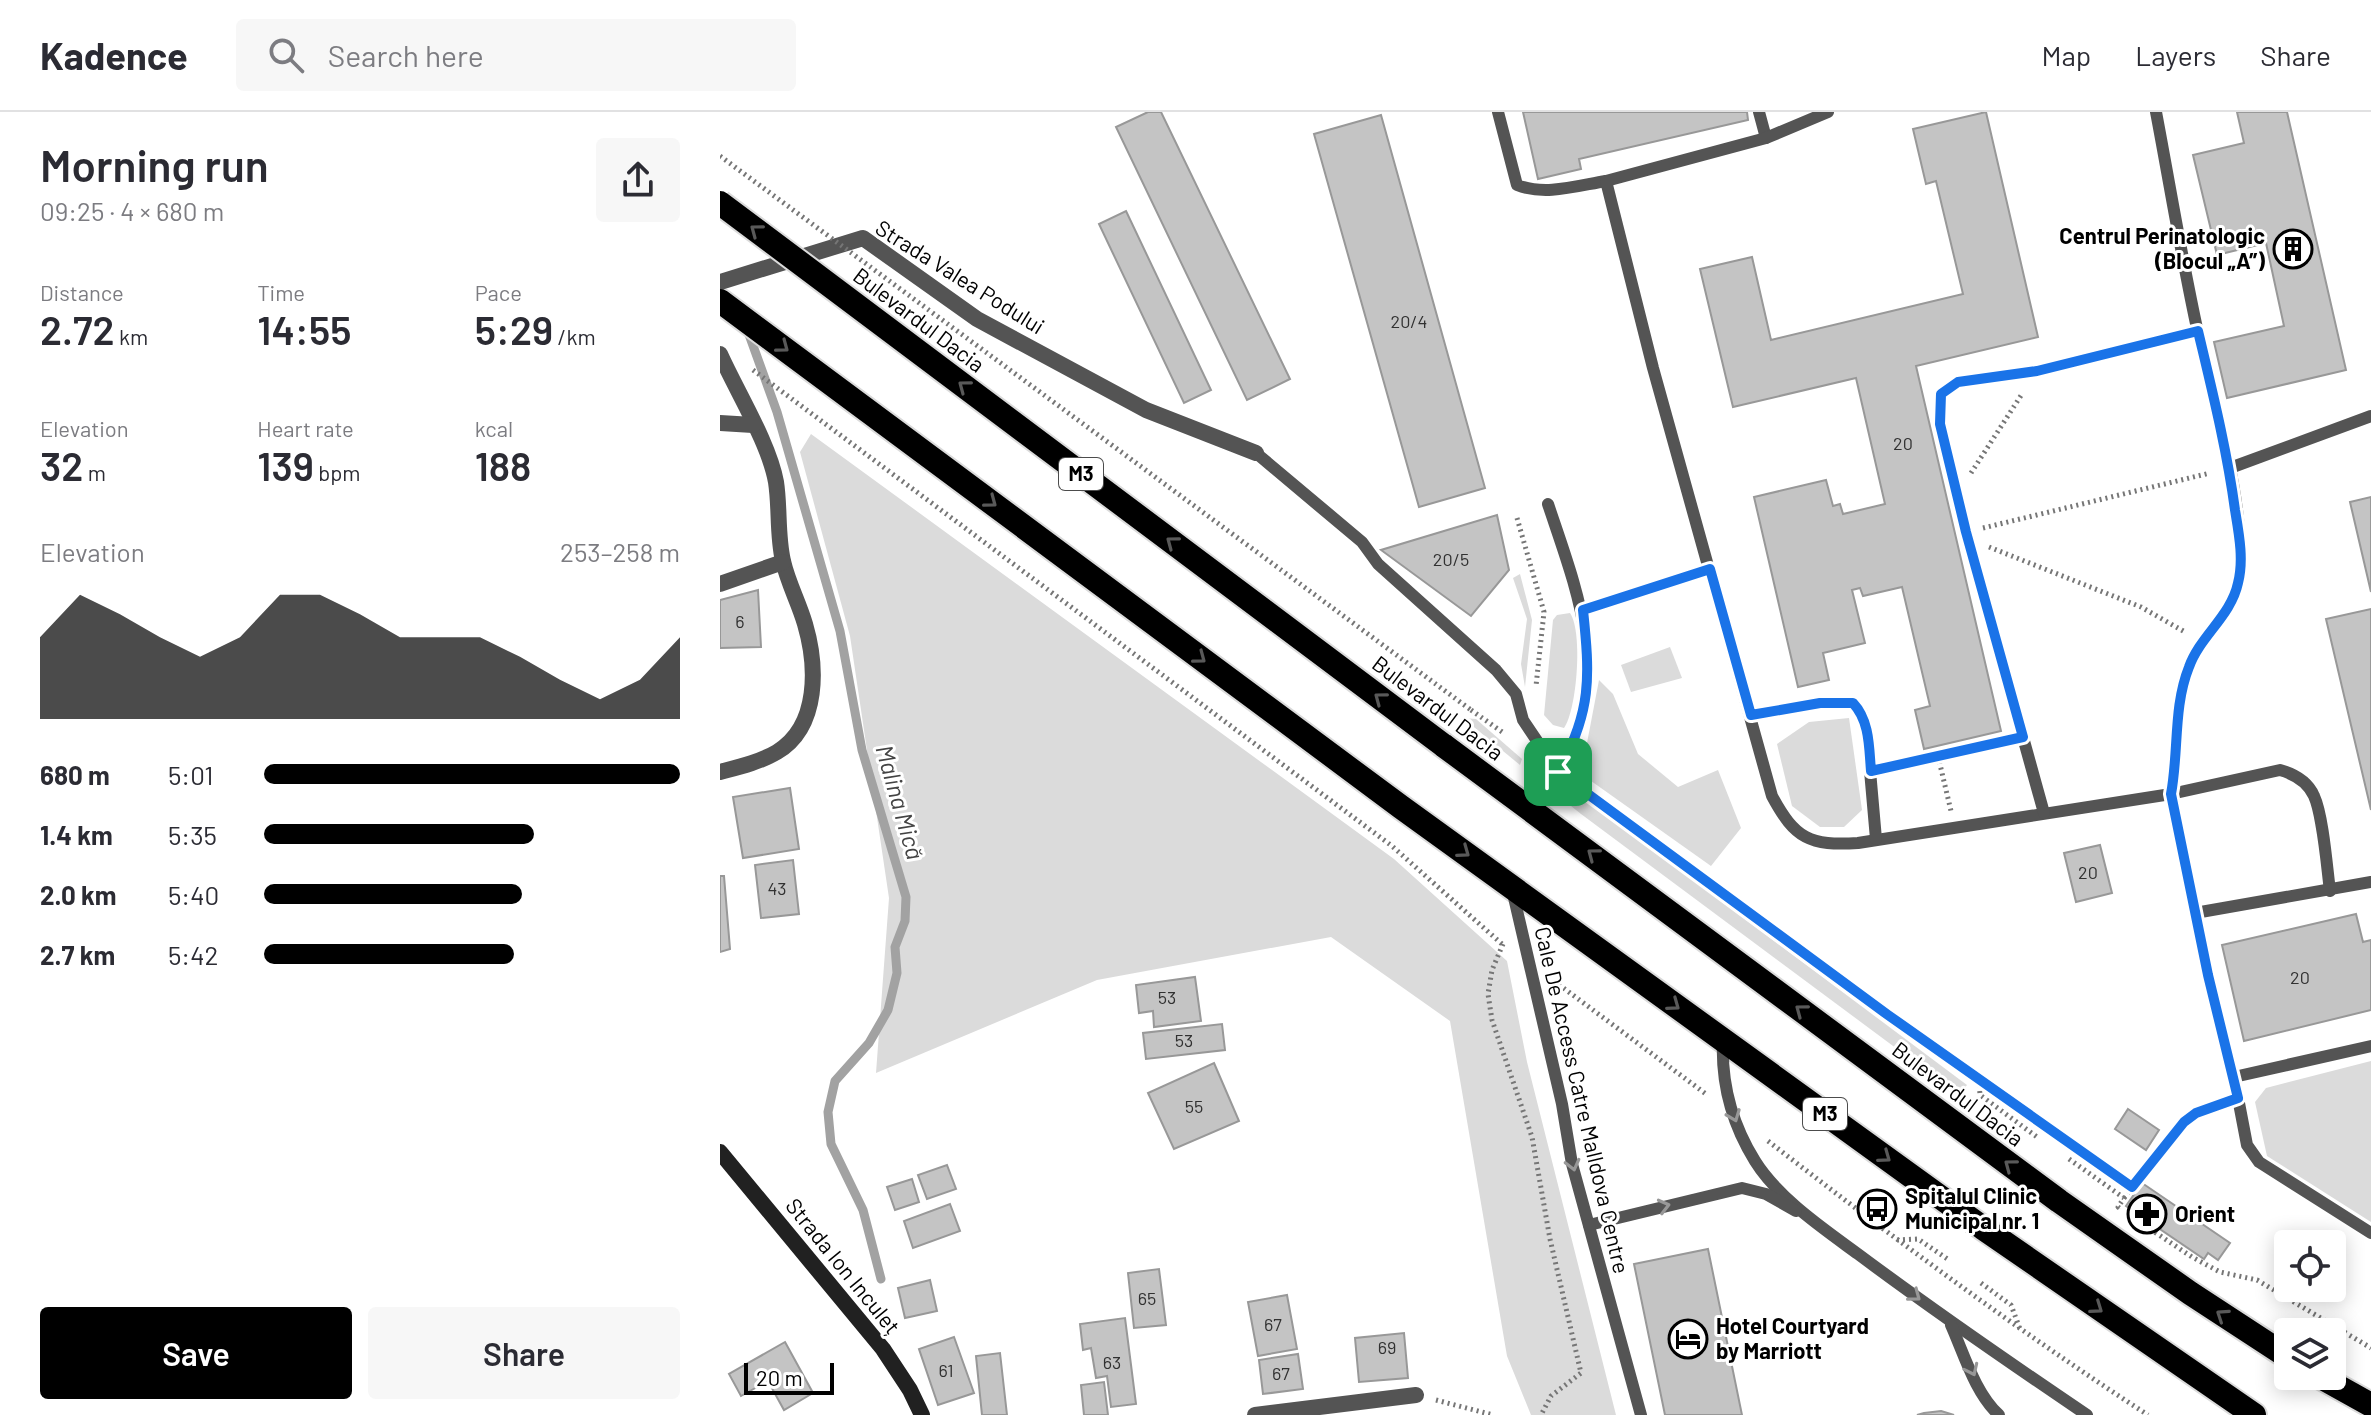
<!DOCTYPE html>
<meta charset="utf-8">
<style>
body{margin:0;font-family:Barlow,sans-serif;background:#f7f7f7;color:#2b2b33;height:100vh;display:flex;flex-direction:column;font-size:30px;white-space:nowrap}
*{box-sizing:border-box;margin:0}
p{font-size:26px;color:#7c7c81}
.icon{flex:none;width:44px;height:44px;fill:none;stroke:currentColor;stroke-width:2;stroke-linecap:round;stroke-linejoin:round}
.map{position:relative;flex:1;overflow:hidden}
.details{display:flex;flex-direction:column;background:#fff;width:720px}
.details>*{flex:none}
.buttons{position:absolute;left:1554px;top:1118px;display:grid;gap:16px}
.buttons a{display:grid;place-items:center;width:72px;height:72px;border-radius:8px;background:#fff;box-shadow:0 4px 20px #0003;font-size:40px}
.scale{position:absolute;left:24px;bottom:20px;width:90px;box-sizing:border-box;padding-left:8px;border:4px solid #000;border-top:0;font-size:22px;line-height:28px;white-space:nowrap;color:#000;-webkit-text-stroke:6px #fff;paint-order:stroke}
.pin{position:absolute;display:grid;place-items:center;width:68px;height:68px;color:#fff;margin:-34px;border-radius:16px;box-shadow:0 4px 12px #0006}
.round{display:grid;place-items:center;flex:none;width:84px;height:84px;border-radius:8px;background:#f7f7f7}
.summary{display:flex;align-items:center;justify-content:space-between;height:136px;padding:0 40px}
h1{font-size:44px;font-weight:600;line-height:60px}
.metrics{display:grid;grid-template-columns:repeat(3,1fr);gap:12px;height:136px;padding:8px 40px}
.metrics div{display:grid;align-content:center}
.metrics b{font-size:40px;font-weight:600}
.metrics small{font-size:22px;font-weight:400}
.metrics p{font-size:22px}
.chart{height:224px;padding:16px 40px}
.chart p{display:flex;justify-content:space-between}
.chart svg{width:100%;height:144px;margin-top:8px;fill:#000;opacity:.7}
.action{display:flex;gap:16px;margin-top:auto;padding:16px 40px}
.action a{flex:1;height:92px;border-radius:8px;background:#000;color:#fff;font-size:32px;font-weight:600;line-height:92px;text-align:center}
.action a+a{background:#f7f7f7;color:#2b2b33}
ul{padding:0 40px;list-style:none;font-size:26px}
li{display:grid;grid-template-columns:128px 96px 1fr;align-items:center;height:60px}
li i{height:20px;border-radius:10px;background:#000}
header{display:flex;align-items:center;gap:48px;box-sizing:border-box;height:112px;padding:0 40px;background:#fff;border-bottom:2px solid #e1e1e2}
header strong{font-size:38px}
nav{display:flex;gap:44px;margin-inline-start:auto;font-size:28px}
.search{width:560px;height:72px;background:#f7f7f7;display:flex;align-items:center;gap:20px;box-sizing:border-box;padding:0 28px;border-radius:8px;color:#7c7c81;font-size:30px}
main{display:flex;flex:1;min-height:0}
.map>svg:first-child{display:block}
.green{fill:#dbdbdb}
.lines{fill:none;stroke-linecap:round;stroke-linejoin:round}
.stream{stroke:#a2a2a2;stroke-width:9}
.building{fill:#c4c4c4;stroke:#989898;stroke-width:2}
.highway-casing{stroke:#dbdbdb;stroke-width:28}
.path{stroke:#767676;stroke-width:5;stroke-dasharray:2 4;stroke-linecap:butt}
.lane{stroke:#545454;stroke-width:12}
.street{stroke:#545454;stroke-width:16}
.secondary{stroke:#212121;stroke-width:16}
.highway{stroke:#000;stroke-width:24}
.highway-bridge-casing{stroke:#dbdbdb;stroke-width:28;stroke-linecap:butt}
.path-bridge{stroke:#767676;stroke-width:5;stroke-dasharray:2 4;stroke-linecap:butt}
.highway-bridge{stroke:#000;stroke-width:24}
.oneway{stroke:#595959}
.oneway2{stroke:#989898}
.route-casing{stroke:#fff;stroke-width:16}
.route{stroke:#1a73e8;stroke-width:10}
.labels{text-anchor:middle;stroke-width:6;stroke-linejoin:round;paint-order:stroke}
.number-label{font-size:18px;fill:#313131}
.shield{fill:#fff;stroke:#4c4c4c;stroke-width:2}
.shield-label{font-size:20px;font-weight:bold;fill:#000}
.poi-label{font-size:22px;font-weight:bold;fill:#000;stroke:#fff;text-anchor:start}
.street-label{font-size:22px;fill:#000;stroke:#fff}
.water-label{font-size:24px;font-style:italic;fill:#434343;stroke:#fff}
</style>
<header>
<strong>Kadence</strong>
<div class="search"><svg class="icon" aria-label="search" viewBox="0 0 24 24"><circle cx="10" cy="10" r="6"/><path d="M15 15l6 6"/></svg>Search here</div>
<nav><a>Map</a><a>Layers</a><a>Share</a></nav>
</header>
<main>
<section class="details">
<div class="summary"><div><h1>Morning run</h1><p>09:25 · 4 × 680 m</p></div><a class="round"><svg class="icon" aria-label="share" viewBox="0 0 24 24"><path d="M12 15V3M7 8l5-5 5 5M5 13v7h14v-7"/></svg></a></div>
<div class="metrics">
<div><p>Distance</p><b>2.72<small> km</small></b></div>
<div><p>Time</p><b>14:55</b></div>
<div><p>Pace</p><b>5:29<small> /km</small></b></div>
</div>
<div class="metrics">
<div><p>Elevation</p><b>32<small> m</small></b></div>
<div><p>Heart rate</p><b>139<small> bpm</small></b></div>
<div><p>kcal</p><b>188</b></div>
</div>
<div class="chart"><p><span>Elevation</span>253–258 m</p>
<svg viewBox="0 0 160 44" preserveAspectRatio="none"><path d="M0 44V19L10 6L20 12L30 19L40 25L50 19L60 6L70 6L80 12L90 19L100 19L110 19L120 25L130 32L140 38L150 32L160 19V44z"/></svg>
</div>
<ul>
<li><b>680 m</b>5:01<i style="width:100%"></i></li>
<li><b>1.4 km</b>5:35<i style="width:65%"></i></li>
<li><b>2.0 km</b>5:40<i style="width:62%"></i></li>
<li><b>2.7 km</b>5:42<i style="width:60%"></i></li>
</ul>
<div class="action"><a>Save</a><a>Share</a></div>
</section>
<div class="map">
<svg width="1651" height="1303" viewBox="0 0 1651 1303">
<rect width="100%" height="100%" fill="#fff"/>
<g class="green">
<polygon points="91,322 674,747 787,849 807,950 896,1303 811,1303 787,1244 730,909 611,825 377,868 156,961 169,786 130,524 80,340"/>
<polygon points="800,462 812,508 805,575 801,552 807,507 793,466"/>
<path d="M850,501c13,19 7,96 -6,115l-11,-3 -9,-10 9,-95 4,-5z"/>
<polygon points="950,535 962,566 911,580 901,553"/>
<polygon points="879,568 893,582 918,642 958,675 998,658 1021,716 991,754 857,659 867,631"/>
<polygon points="743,606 756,607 802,647 800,653"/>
<polygon points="1129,606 1142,698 1124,715 1100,715 1072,694 1057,632 1089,610"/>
<polygon points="848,675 1247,973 1239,983 861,702 841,686"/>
<polygon points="1651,949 1651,1110 1547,1044 1535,990 1546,976"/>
</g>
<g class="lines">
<polyline class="stream" points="27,217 57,300 120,519 142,638 186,785 185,809 175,835 177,861 168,898 149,931 115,969 108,1000 111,1032 143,1098 161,1167"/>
</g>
<g class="building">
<polygon points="428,0 441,0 570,267 527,288 396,15"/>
<polygon points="803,0 1027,0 1028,8 859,47 861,57 818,67"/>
<polygon points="1266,0 1318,225 1196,254 1281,619 1204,637 1195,598 1210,594 1182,475 1143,484 1140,476 1132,478 1145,531 1103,541 1109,568 1078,575 1034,385 1106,368 1113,394 1120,392 1123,402 1165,392 1136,266 1013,295 980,157 1032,145 1051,228 1243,182 1216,69 1206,72 1193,17"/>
<polygon points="1517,0 1567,0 1626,258 1507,286 1494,230 1564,214 1546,131 1497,143 1473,43 1524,31"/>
<polygon points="661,3 765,376 699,395 594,22"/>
<polygon points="406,99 491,278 464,291 379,112"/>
<polygon points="1651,385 1651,480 1630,390"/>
<polygon points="777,403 789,458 751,504 661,438"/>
<polygon points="38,478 41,535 0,536 0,488"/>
<polygon points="1651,497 1651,698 1606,507"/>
<polygon points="70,676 79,737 23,746 13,685"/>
<polygon points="1380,733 1392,781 1356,790 1344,741"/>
<polygon points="73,748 79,802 41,806 35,753"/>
<polygon points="0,764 4,764 10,837 0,840"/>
<polygon points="1636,802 1643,830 1651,828 1651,898 1524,929 1502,833"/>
<polygon points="475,865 481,909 434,915 433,899 419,901 416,873"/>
<polygon points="502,912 505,938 426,947 423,921"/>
<polygon points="494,951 519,1009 454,1037 428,981"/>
<polygon points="1408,997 1439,1018 1426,1038 1395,1017"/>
<polygon points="227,1053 236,1077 207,1087 198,1063"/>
<polygon points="192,1067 199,1090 175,1098 167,1075"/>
<polygon points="1422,1071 1510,1131 1498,1148 1488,1141 1484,1147 1406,1094"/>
<polygon points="230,1092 240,1119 193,1136 184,1109"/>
<polygon points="988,1137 1022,1303 945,1303 914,1152"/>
<polygon points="439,1157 446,1213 414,1216 408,1161"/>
<polygon points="210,1168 217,1199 185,1206 178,1176"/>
<polygon points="567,1183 577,1237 538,1244 528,1190"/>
<polygon points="405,1206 416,1292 391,1295 387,1264 376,1266 371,1236 363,1238 360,1212"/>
<polygon points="684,1221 688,1266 639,1270 635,1226"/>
<polygon points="234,1225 254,1281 218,1293 199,1237"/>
<polygon points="65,1230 93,1281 64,1298 48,1269 21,1284 9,1262"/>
<polygon points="280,1241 287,1303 262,1303 256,1244"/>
<polygon points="578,1242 583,1277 543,1282 539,1248"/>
<polygon points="384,1270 388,1303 364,1303 361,1273"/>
<polygon points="1221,1299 1234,1303 1197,1303 1204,1301"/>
</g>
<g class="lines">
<g class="highway-casing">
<g id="highway">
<polyline points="0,189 681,695 1263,1116 1534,1303"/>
<polyline points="723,633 1339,1089 1470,1181 1568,1245"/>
<polyline points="1599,1264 1651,1293"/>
</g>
</g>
<g class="path">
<polyline points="33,258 672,734 783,833"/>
<polyline points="1251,361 1302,282"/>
<polyline points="797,406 824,500 816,574"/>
<polyline points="1263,416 1490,361"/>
<polyline points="1269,435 1421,495 1465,520"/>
<polyline points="751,598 785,622"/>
<polyline points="1218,644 1231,699"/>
<polyline points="1168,656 1283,629"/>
<polyline points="855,672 1168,903 1412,1075"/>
<polyline points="783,832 772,858 768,882 772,908 812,1025 830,1127 861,1261 831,1284 821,1303"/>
<polyline points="834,869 986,982"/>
<polyline points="1259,967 1260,983 1317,1025"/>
<path d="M1048,1029c124,96 249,189 380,274"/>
<polyline points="1349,1047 1404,1086 1398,1095 1402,1098"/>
<polyline points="1404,1086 1464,1010 1476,1001 1501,992"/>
<polyline points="1430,1117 1472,1145 1500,1160 1537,1168 1651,1236"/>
<polyline points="1177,1128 1198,1127 1229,1148"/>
<polyline points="1261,1171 1291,1193 1300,1217"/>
<polyline points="716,1288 773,1303"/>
</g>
<g class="lane">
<path d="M778,0l19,73c28,11 59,1 89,-4"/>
<polyline points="1039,0 1046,26"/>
<path d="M1108,0l-62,26 -160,43 47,187 119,428c23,43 38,50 86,47l313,-49 109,-24c14,4 28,12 34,26 9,19 13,72 16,95"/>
<path d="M1436,0c14,74 26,148 42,221 16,72 49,173 41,246 -5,36 -39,56 -51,89 -14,40 -9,84 -17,126l37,181 26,102 13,68 12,17 112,71"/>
<polyline points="536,341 642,430 658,452 776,558 796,582 803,608 838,660"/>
<polyline points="1510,356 1651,304"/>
<polyline points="863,498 990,457"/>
<polyline points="1031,603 1100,591 1133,591 1142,601 1146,613 1156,727"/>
<path d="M812,698c13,-19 27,-37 37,-57 40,-86 7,-165 -21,-249"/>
<polyline points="1324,701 1246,420 1220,312 1221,282 1238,270 1317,259 1478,219"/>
<polyline points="792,777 842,992 852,1052 921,1303"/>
<polyline points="1475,801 1651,770"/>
<path d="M1003,928c-2,44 9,84 32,121 23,37 69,68 103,93 75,56 152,109 229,161"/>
<polyline points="1514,965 1651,934"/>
<polyline points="869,1113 1022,1076 1046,1082 1076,1099"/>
<path d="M1231,1213c13,29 24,68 48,90"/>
</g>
<g class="street">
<polyline points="0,170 143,126 257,207 426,298 536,341"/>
<path d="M0,242c17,38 49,89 56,128 4,26 1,53 7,79 5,22 16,42 22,63 12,41 15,102 -28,128 -17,10 -38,15 -57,20"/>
<polyline points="0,311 33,313"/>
<polyline points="0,472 63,450"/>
<polyline points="535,1303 696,1283"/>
</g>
<polyline class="secondary" points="0,1040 163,1237 190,1278 202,1303"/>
<use href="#highway" class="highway"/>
<g class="highway-bridge-casing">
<polyline id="highway-bridge" points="0,91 723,633"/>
</g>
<polyline class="path-bridge" points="0,44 751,598"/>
<use href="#highway-bridge" class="highway-bridge"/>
</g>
<defs><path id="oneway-chevron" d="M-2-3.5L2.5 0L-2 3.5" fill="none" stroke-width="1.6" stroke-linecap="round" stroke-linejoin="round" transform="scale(2)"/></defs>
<g class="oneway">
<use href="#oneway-chevron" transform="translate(36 118) rotate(-143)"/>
<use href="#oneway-chevron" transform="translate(63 235) rotate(37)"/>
<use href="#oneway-chevron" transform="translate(244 274) rotate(-143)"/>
<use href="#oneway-chevron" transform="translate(271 390) rotate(37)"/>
<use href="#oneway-chevron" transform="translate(452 430) rotate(-143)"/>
<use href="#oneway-chevron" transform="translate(480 546) rotate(37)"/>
<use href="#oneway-chevron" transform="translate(660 586) rotate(-143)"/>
<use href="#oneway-chevron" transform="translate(744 740) rotate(36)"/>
<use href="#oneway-chevron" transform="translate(873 742) rotate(-143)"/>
<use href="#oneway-chevron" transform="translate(954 893) rotate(36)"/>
<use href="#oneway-chevron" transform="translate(1081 898) rotate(-143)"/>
<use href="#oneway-chevron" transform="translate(1165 1045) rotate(36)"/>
<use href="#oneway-chevron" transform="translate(1290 1053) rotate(-143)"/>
<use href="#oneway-chevron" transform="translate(1377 1196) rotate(35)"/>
<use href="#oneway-chevron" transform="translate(1502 1203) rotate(-146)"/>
</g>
<g class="oneway2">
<use href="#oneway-chevron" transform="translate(1014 1004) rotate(69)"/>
<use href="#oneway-chevron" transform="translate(853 1053) rotate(76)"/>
<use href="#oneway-chevron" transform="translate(944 1094) rotate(-14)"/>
<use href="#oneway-chevron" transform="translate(1195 1184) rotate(37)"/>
<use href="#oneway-chevron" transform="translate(1252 1258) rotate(65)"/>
</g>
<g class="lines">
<g class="route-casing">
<path id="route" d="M1478,219c14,59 29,119 37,179 4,24 9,50 3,73 -7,33 -38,53 -49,84 -16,40 -10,84 -18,127l37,181 30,123 -42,15 -12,9 -52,65 -244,-172 -330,-243c34,-60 32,-96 25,-162l127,-41 41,146 69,-12h33c17,18 16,45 18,68l152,-34 -57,-205 -26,-108 1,-30 17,-12 79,-11z"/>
</g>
<use href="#route" class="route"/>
</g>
<defs>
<g id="building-ring" transform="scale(2)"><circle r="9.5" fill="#fff" stroke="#000" stroke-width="1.5"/><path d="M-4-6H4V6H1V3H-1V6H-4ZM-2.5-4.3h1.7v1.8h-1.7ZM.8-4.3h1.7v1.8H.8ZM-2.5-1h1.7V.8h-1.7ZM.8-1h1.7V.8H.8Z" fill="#000"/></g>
<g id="bus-ring" transform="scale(2)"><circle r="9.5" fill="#fff" stroke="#000" stroke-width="1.5"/><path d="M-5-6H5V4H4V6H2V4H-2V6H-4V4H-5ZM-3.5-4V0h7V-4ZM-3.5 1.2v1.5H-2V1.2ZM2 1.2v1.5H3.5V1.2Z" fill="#000"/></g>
<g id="pharmacy-ring" transform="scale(2)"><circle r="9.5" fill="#fff" stroke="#000" stroke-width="1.5"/><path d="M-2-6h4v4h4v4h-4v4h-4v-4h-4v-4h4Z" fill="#000"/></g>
<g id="hotel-ring" transform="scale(2)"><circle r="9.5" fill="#fff" stroke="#000" stroke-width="1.5"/><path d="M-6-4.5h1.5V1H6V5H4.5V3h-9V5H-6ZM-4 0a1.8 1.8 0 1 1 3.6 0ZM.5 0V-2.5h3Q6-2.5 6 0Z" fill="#000"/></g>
</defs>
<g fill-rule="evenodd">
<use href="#building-ring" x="1573" y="137"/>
<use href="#bus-ring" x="1157" y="1097"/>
<use href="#pharmacy-ring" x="1427" y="1102"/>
<use href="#hotel-ring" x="968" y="1227"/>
</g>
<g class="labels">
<g class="number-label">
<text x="689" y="216">20/4</text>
<text x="1183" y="338">20</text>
<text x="731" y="454">20/5</text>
<text x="20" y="516">6</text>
<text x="1368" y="767">20</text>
<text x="57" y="783">43</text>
<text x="1580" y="872">20</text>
<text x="447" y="892">53</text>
<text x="464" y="935">53</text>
<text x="474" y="1001">55</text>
<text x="427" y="1193">65</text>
<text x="553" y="1219">67</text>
<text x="667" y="1242">69</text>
<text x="392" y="1257">63</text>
<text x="226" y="1265">61</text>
<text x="561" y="1268">67</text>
</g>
<g class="shield">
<rect x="339" y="346" width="44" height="32" rx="6"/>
<rect x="1083" y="986" width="44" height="32" rx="6"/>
</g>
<g class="shield-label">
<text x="361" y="369">M3</text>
<text x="1105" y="1009">M3</text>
</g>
<g class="poi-label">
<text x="1545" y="132" text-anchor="end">Centrul Perinatologic<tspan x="1545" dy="25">(Blocul „A”)</tspan></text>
<text x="1185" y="1092">Spitalul Clinic<tspan x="1185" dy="25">Municipal nr. 1</tspan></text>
<text x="1455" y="1110">Orient</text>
<text x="996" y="1222">Hotel Courtyard<tspan x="996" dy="25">by Marriott</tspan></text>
</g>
<g class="street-label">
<text transform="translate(240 165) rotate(32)" y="8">Strada Valea Podului</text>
<text transform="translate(199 208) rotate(37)" y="8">Bulevardul Dacia</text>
<text transform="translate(718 596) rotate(37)" y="8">Bulevardul Dacia</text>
<text transform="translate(1238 982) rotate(37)" y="8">Bulevardul Dacia</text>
<text transform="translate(862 988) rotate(77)" y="8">Cale De Access Catre Malldova Centre</text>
<text transform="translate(123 1154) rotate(51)" y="8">Strada Ion Inculeț</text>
</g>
<g class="water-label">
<text transform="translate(179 690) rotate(74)" y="8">Malina Mică</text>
</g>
</g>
</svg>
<div class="buttons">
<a><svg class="icon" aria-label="locate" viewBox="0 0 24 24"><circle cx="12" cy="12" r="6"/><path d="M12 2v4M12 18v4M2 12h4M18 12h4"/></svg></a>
<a><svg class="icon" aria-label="layers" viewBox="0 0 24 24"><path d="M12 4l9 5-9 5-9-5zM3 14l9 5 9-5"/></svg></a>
</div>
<div class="scale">20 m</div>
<div class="pin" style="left:838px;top:660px;background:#1e9e55"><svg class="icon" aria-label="arrive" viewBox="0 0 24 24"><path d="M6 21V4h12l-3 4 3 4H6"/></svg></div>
</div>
</main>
